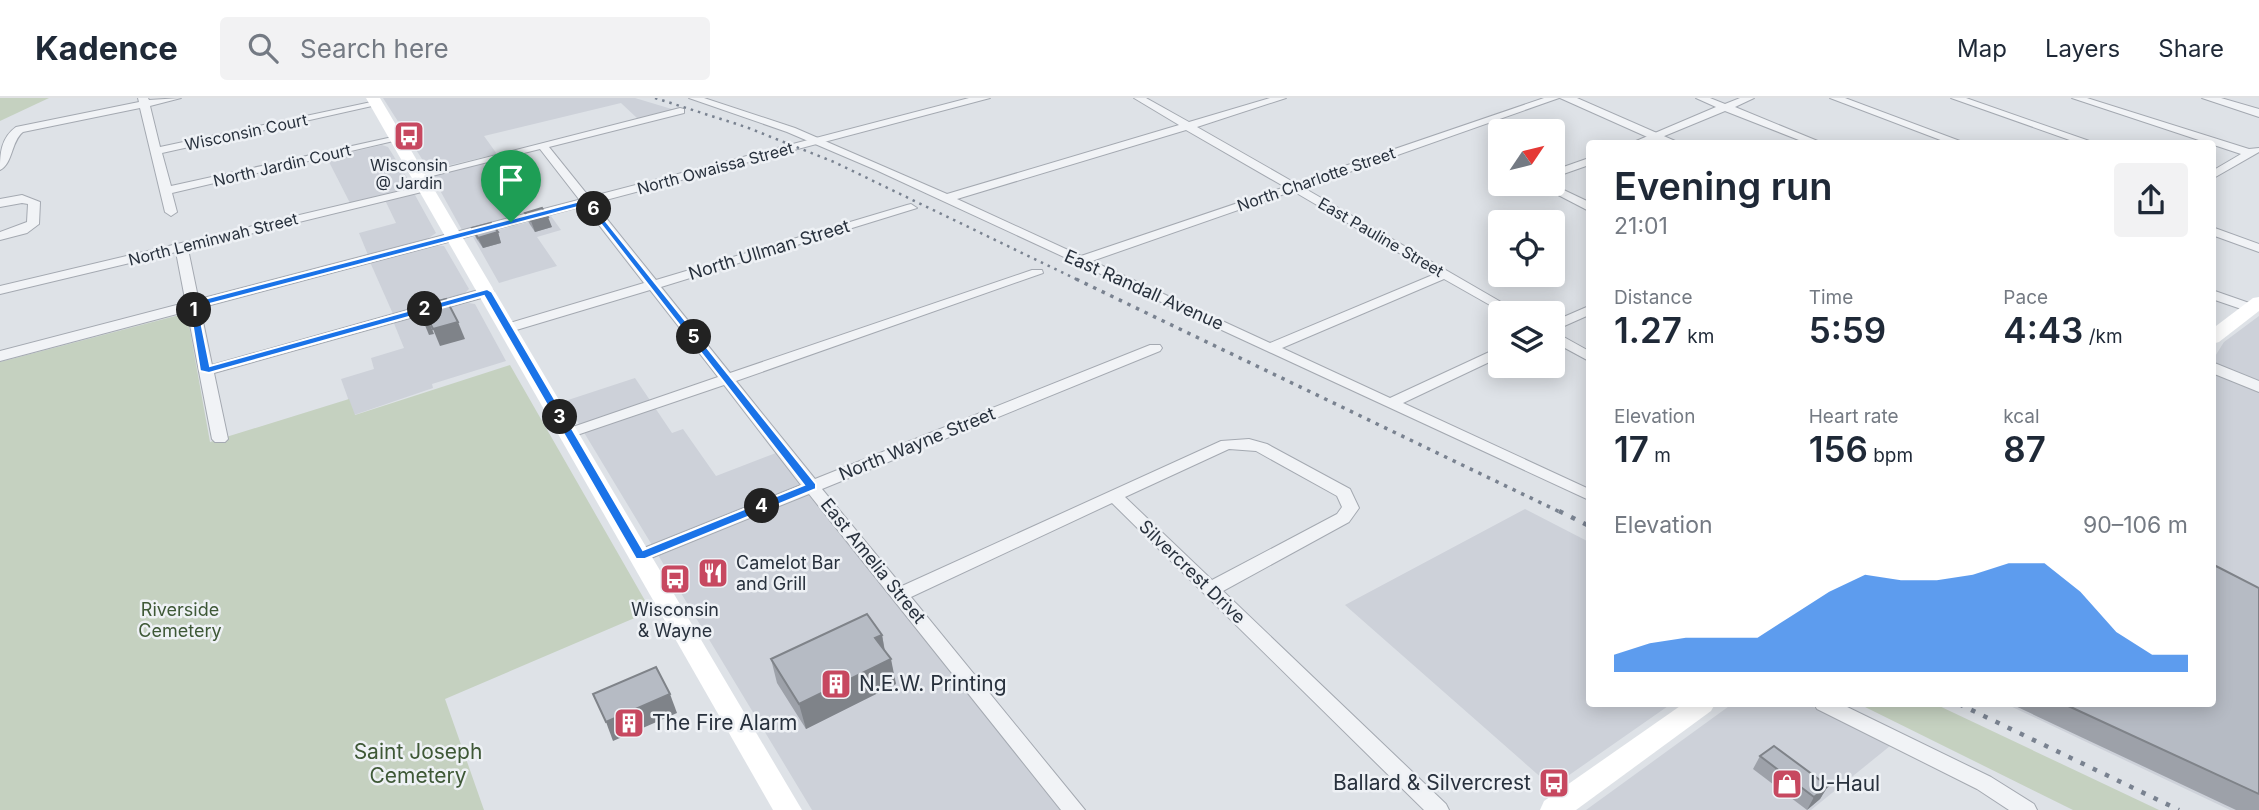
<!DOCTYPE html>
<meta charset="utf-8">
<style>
body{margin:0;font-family:Inter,sans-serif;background:#f2f2f3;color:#1f2937;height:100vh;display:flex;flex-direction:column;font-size:26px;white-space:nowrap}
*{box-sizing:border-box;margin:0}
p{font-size:23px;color:#747a83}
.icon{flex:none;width:38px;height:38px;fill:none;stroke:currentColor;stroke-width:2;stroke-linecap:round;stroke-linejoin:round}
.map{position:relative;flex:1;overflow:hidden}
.panel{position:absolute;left:1586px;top:42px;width:630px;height:567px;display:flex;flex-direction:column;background:#fff;border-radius:7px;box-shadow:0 4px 18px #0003}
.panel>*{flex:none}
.needle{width:46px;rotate:55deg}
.controls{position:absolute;left:1488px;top:21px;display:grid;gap:14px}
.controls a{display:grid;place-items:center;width:77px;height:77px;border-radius:7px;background:#fff;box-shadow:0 4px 18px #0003;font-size:35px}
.pin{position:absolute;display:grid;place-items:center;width:60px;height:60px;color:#fff;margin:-72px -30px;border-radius:50% 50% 50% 0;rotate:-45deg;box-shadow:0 0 7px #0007}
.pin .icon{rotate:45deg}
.km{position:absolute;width:35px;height:35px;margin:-18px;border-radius:50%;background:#222;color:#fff;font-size:19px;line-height:35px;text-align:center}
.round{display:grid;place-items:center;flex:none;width:74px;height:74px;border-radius:7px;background:#f2f2f3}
.summary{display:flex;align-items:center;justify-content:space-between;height:119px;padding:0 28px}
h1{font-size:38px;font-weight:600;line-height:52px}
.metrics{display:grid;grid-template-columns:repeat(3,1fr);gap:10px;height:119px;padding:7px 28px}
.metrics div{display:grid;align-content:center}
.metrics b{font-size:35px;font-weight:600}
.metrics small{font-size:19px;font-weight:400}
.metrics p{font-size:19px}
.chart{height:196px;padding:14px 28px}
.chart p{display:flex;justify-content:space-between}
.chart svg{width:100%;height:126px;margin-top:7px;fill:#1a73e8;opacity:.7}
header{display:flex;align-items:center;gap:42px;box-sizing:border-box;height:98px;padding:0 35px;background:#fff;border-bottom:2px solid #e0e1e3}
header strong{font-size:33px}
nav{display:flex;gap:38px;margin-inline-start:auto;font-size:24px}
.search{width:490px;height:63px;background:#f2f2f3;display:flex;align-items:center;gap:18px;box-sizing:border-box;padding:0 24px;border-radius:7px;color:#747a83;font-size:26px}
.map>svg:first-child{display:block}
.built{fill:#cdd1d9}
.green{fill:#c5d1c0}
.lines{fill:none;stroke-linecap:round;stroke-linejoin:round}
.minor-casing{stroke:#a4a9b1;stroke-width:2}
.tertiary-casing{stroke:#a4a9b1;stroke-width:2}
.minor{fill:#f1f3f6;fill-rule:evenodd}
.tertiary{fill:#f1f3f6;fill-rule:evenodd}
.secondary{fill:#fff;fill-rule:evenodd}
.rail-far2{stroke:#798290;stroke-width:2.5;stroke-dasharray:2.5 5;stroke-linecap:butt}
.rail-far1{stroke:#798290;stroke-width:3.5;stroke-dasharray:3.5 6;stroke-linecap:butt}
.rail{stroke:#798290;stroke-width:4.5;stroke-dasharray:4.5 9;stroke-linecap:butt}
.wall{fill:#9da1a9}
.shaded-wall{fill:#7f8389}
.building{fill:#b6bbc4;stroke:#7f8389;stroke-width:2}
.route{fill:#1a73e8;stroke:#fff;stroke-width:2;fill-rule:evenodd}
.labels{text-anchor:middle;stroke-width:5;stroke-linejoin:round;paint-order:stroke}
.far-street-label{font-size:16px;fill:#28313d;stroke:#eef1f5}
.far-poi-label{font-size:16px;fill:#28313d;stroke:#eef1f5}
.street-label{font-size:18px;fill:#28313d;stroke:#eef1f5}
.poi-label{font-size:18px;fill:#28313d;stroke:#eef1f5;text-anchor:start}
.park-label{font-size:18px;fill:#3e5836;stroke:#eef1f5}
.near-poi-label{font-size:21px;fill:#28313d;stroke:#eef1f5;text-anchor:start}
.near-park-label{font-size:21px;fill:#3e5836;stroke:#eef1f5}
</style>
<header>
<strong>Kadence</strong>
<div class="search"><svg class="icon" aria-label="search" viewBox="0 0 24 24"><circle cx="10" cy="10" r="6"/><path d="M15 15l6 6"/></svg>Search here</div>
<nav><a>Map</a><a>Layers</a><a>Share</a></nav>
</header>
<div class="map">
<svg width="2259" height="712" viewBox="0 0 2259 712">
<rect width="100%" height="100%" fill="#dee2e7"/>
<g class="built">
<polygon points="383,0 635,0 675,12 638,21 621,5 484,38 497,56 429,72"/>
<polygon points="382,47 388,49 411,86 408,90 350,105 327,60"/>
<polygon points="483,65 519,117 462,132 432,78"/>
<polygon points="406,97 415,97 436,135 427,141 368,157 359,135 396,125 385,102"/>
<polygon points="551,118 561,132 537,139 557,168 499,185 473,139"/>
<polygon points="434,147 444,148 469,191 464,196 393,216 370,164"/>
<polygon points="469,205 475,206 506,263 432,286 433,290 354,317 341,281 374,271 371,260 404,250 393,223"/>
<polygon points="2259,218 2259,712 2230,712 2006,606 2212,606 2212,263 2224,244"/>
<polygon points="635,280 672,335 683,331 716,378 776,355 1060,712 812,712 565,303"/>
<polygon points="1525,411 1589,444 1589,606 1671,606 1552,689 1345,507"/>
<polygon points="1732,606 1807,606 1890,648 1811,712 1586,712"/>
</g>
<g class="green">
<polygon points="0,0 49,0 0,23"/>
<polygon points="183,216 187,216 210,344 349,301 355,317 510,267 651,513 445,601 484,712 0,712 0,264"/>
<polygon points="1859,606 1935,606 2159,712 2073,712"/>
</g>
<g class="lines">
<g class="minor-casing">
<g id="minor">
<path d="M138,0h10l1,2 32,-2 -31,8 10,41 216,-46 5,3 -219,49 9,33 226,-50 5,3 -230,54 5,19 -6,4 -6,-4 -25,-104 -117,24c-12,9 -10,32 -23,38 0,-17 1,-32 16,-43l123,-25z"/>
<path d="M689,0h15l91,30 152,66 232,-69 -45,-27h12l43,24 81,-24h16l-89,29 98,56 249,-85h15l-255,90 216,125h-16l-60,-34 -162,69 108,50 110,-51v10l-97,46 186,86v11l-713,-330 -89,-38zM1186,32l99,57 -204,69 -124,-57zM1293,93l142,83 -165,69 -178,-82z"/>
<polygon points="1696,0 1710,0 1725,6 1740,0 1754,0 1735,9 1825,46 1809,46 1725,13 1645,46 1629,46 1716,9"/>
<polygon points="1830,0 1845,0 1968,46 1951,46"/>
<polygon points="1951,0 1966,0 2098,46 2081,46"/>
<polygon points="2072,0 2087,0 2249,51 2259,50 2259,54 2212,81 2212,73 2241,56"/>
<path d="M680,10l4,1v4l-135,34 107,133 251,-75 4,-1 6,4 -256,79 69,86 302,-103h10l1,3 -307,108 79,98 335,-134h10l2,3 -2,3 -338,138 80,97 319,-145 28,-2 18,5 83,45 9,19 -10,14 -126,69 223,213 3,6h-25l-312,-307 -201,94 174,213h-24l-252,-316 -163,66h-12l-3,-4 3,-4 167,-67 -77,-100 -150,51h-10l-3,-3 3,-3 154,-53 -68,-87 -137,41h-10l-2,-3 2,-3 141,-42 -104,-134 -120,30 -6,-3zM1229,351l27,2 81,45 5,11 -5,7 -125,66 -87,-83z"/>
<polygon points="1589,60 1589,67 1552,80 1552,73"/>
<polygon points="1537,86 1551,86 1589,104 1589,113"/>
<polygon points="426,87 430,88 430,92 188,151 212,267 482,191 492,191 494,194 492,197 214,275 228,341 225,344 215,344 212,341 176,154 0,196 0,188"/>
<polygon points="22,97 40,104 39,126 27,135 0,142 0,134 27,124 28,106 22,105 0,109 0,101"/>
<polygon points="2212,129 2259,146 2259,154 2212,137"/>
<polygon points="2212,192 2255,207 2257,210 2250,214 2212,201"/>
<polygon points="1589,208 1589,217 1553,233 1589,253 1589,263 1552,243 1552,224"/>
<polygon points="1814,606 1841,606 1991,679 2034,706 2037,712 2009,712 1977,691 1817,611"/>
</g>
</g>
<g class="tertiary-casing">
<g id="tertiary">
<polygon points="969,0 990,0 0,263 0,253"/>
<polygon points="1560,0 1577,0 1682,46 1663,46"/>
<polygon points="2202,0 2221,0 2259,11 2259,19"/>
<polygon points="2212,264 2259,283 2259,294 2212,275"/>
</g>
</g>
<use href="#minor" class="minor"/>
<use href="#tertiary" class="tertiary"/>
<g class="secondary">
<polygon points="366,0 380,0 802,712 773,712"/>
<polygon points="2259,199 2259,213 2219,244 2212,246 2212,231 2253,200"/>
<polygon points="1683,606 1715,606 1711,613 1576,712 1540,712 1544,703"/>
</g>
<polyline class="rail-far2" points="655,0 746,29 834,64 1080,183"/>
<polyline class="rail-far1" points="1076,181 1562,415"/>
<g class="rail">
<polyline points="1559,413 1589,428"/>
<polyline points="1959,606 2179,712"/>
</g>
</g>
<g class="wall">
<polygon points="525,115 552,129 535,134 529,125"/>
<polygon points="472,130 498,134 501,145 483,150 476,140"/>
<polygon points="2259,490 2259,712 2236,712 2011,606 2212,606"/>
<polygon points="882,537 885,553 896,586 806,631 777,585 771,561"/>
<polygon points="1760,658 1828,688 1820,701 1807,712 1753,671"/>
</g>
<g class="shaded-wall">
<polygon points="548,119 552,129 535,134 531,123"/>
<polygon points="498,134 501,145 483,150 478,140"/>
<polygon points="427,219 434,236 429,237 422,220"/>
<polygon points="458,224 465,241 440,248 433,231"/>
<polygon points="882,537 886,561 875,540"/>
<polygon points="891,561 896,586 806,631 799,606"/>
<polygon points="670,596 677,615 613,643 606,624"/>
<polygon points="1828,688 1820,701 1807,712 1814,699"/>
</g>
<g class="building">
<polygon points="542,110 548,119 531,123 525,115"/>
<polygon points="491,125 498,134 478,140 472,130"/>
<polygon points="446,201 458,224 433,231 427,219 422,220 416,209"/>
<polygon points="2212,466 2259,490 2259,696 2064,606 2212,606"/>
<polygon points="867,516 882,537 875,540 891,561 799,606 771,561"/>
<polygon points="656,569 670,596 606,624 593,596"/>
<polygon points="1774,648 1828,688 1814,699 1760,658"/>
</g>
<path class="route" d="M588,101l228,285v5l-171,70h-9l-152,-263 -275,77 -9,-2 -11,-68zM586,107l218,280 -161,65 -151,-258 -5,-3 -277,77 -12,-59z"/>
<defs>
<g id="bus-square" transform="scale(1.575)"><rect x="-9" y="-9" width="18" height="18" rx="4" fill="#c74860" stroke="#eef1f5"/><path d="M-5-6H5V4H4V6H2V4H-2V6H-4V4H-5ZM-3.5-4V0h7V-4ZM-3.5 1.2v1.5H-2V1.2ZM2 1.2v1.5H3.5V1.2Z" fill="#fff"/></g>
<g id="restaurant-square" transform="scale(1.575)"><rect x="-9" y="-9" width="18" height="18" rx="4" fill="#c74860" stroke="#eef1f5"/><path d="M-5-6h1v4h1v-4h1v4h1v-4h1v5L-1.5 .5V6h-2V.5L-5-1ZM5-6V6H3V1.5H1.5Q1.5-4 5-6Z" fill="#fff"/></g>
<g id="building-square" transform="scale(1.575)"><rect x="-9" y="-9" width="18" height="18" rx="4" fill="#c74860" stroke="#eef1f5"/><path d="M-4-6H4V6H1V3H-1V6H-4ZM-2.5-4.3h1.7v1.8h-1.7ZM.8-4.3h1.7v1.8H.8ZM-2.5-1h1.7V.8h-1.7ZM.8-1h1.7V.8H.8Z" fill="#fff"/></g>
<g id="shop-square" transform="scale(1.575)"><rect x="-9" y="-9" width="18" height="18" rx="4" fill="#c74860" stroke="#eef1f5"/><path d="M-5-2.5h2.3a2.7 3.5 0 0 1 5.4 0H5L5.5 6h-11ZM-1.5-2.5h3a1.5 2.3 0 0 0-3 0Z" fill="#fff"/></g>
</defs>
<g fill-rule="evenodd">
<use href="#bus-square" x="409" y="38"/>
<use href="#restaurant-square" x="713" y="475"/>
<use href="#bus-square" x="675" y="481"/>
<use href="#building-square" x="836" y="586"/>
<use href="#building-square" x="629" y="625"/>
<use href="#bus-square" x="1554" y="685"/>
<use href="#shop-square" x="1787" y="686"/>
</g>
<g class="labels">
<g class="far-street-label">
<text transform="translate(246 34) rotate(-12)" y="6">Wisconsin Court</text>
<text transform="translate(282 67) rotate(-13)" y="6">North Jardin Court</text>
<text transform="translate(715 70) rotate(-15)" y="6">North Owaissa Street</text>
<text transform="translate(1316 81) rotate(-19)" y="6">North Charlotte Street</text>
<text transform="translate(1381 139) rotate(30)" y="6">East Pauline Street</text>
<text transform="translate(213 141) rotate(-14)" y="6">North Leminwah Street</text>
</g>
<g class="far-poi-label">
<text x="409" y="73">Wisconsin<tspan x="409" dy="18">@ Jardin</tspan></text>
</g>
<g class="street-label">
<text transform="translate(769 152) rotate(-17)" y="6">North Ullman Street</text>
<text transform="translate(1144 192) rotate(24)" y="6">East Randall Avenue</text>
<text transform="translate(917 346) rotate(-22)" y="6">North Wayne Street</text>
<text transform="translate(873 463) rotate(51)" y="6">East Amelia Street</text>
<text transform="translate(1192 474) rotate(44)" y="6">Silvercrest Drive</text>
</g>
<g class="poi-label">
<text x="736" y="471">Camelot Bar<tspan x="736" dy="21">and Grill</tspan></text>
<text x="675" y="518" text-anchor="middle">Wisconsin<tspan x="675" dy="21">&amp; Wayne</tspan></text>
</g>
<g class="park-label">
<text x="180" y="518">Riverside<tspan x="180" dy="21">Cemetery</tspan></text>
</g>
<g class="near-poi-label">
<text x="859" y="593">N.E.W. Printing</text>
<text x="652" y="632">The Fire Alarm</text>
<text x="1531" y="692" text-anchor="end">Ballard &amp; Silvercrest</text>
<text x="1810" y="693">U-Haul</text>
</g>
<g class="near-park-label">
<text x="418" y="661">Saint Joseph<tspan x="418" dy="24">Cemetery</tspan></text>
</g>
</g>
</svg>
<div class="controls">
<a><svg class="needle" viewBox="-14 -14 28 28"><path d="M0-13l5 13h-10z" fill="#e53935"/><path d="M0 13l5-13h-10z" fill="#747a83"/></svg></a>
<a><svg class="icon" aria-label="locate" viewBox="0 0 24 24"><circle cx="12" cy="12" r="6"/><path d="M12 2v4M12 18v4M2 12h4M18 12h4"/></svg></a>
<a><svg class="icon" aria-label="layers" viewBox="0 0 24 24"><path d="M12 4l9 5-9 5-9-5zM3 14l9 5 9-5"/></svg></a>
</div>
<div class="pin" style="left:511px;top:124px;background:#1e9e55"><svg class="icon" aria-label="arrive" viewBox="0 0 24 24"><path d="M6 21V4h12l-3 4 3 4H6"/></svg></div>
<b class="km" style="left:194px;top:212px">1</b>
<b class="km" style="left:425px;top:211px">2</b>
<b class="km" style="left:560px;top:319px">3</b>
<b class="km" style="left:762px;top:408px">4</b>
<b class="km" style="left:694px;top:239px">5</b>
<b class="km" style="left:594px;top:111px">6</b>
<section class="panel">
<div class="summary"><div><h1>Evening run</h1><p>21:01</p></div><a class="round"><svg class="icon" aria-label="share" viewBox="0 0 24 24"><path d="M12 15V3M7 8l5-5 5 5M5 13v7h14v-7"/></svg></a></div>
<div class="metrics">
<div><p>Distance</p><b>1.27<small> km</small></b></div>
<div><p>Time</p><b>5:59</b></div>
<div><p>Pace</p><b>4:43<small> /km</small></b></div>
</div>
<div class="metrics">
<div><p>Elevation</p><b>17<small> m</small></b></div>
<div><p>Heart rate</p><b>156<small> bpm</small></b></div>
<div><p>kcal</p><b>87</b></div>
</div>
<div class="chart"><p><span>Elevation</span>90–106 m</p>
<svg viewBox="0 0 160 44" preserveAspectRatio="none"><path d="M0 44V38L10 34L20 32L30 32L40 32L50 24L60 16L70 10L80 12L90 12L100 10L110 6L120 6L130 16L140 30L150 38L160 38V44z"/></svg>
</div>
</section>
</div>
